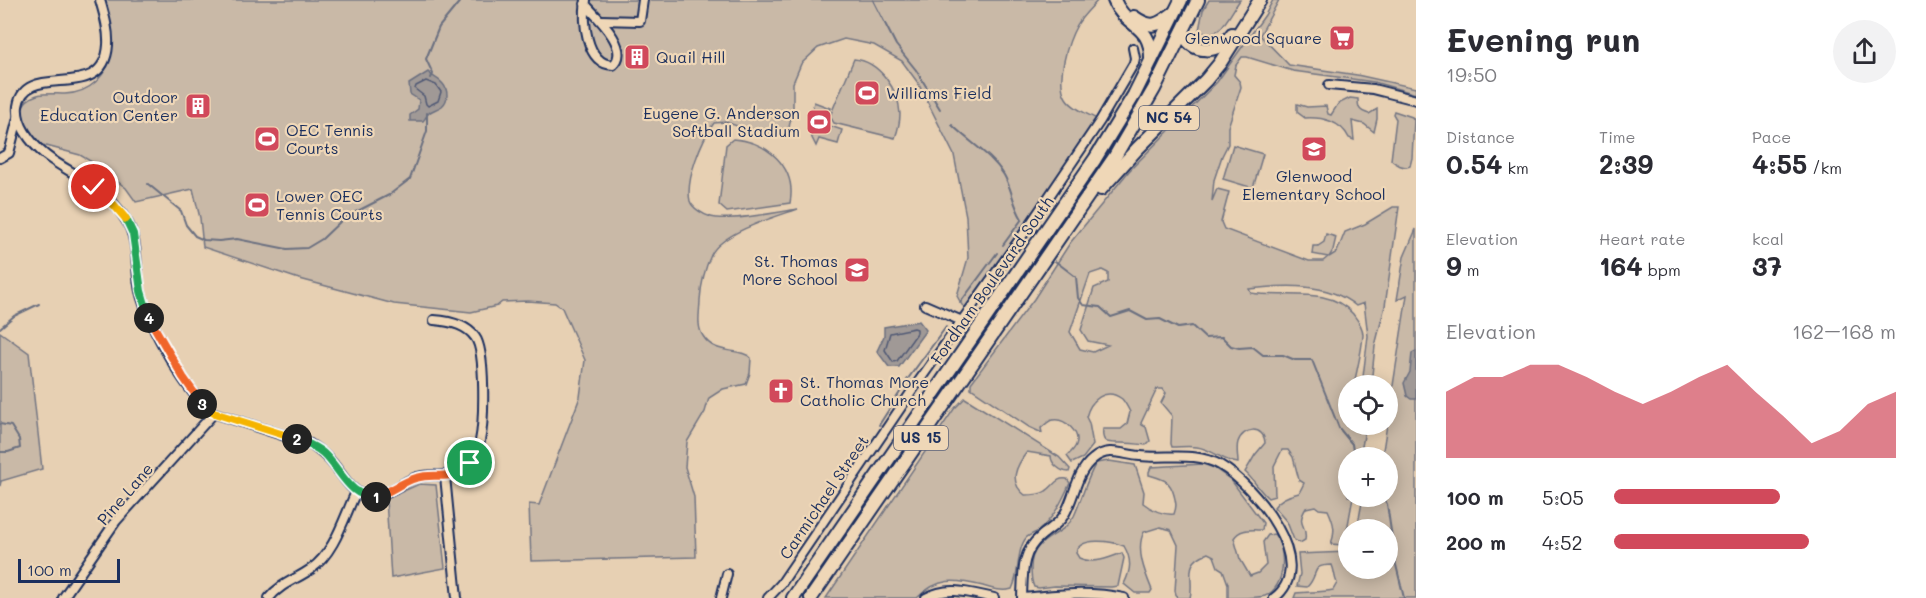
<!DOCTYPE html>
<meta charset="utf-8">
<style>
body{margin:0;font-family:Mali,sans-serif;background:#f2f2f3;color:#2b2b33;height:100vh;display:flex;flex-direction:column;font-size:22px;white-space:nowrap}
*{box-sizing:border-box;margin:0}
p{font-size:20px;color:#7c7c81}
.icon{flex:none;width:33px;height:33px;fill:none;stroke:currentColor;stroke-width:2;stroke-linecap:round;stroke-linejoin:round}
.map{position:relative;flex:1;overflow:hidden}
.side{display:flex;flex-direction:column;background:#fff;width:510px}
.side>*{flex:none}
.fabs{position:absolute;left:1338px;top:375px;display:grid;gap:12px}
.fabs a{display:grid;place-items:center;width:60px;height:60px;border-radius:50%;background:#fff;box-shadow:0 3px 15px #0003;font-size:30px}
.scale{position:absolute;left:18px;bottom:15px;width:102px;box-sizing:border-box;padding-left:6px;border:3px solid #1b2f5e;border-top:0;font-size:16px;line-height:21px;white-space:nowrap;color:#1b2f5e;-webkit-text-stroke:4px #efd7b7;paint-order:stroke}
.pin{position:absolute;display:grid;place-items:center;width:51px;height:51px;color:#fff;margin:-26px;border:3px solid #fff;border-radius:50%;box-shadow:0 2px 6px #0007}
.km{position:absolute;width:30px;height:30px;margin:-15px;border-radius:50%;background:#222;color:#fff;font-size:16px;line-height:30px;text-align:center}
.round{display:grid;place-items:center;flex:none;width:63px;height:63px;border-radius:32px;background:#f2f2f3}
.headline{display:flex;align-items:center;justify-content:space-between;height:102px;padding:0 30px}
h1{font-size:33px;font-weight:700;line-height:45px}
.metrics{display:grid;grid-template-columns:repeat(3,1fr);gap:9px;height:102px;padding:6px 30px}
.metrics div{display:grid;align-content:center}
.metrics b{font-size:26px;font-weight:700}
.metrics small{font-size:16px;font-weight:400}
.metrics p{font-size:16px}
.chart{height:168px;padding:12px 30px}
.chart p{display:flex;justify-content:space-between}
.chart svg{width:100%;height:108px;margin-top:6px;fill:#d1495b;opacity:.7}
ul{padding:0 30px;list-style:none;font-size:20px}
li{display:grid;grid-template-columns:96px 72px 1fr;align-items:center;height:45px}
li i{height:15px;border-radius:8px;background:#d1495b}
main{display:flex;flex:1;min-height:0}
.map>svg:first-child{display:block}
.green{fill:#c9b9a7;stroke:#727482;stroke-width:1.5;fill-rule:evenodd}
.water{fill:#a09996;stroke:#6b6f80;stroke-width:1.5}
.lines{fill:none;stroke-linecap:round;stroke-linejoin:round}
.shore{stroke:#505974;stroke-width:1.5}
.stream{stroke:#6b6f80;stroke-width:2}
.minor-casing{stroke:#1b2f5e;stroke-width:12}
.trunk-casing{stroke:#1b2f5e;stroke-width:16}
.minor{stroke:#efd7b7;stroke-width:8}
.trunk{stroke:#efd7b7;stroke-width:12}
.split-1-casing{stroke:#fff;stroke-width:12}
.split-2-casing{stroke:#fff;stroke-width:12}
.split-3-casing{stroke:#fff;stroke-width:12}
.split-4-casing{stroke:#fff;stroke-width:12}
.split-5-casing{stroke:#fff;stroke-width:12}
.split-6-casing{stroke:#fff;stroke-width:12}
.split-1{stroke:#f0652b;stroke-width:8}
.split-2{stroke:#22a559;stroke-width:8}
.split-3{stroke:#f5b400;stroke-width:8}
.split-4{stroke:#f0652b;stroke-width:8}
.split-5{stroke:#22a559;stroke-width:8}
.split-6{stroke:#f5b400;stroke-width:8}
.labels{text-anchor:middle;stroke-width:4.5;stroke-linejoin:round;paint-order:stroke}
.shield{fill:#efd7b7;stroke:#5b6179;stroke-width:1.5}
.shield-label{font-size:15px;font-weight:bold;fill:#1b2f5e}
.poi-label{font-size:16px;fill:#1b2f5e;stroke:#efd7b7;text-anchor:start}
.street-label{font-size:16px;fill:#1b2f5e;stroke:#efd7b7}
</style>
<main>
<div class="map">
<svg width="1416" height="598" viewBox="0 0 1416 598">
<rect width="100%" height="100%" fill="#e7d0b3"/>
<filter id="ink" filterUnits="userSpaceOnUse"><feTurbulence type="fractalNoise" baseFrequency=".0167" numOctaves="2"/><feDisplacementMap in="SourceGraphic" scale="12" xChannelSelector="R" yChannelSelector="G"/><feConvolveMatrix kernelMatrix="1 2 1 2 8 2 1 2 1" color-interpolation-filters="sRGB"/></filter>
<g filter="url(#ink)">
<g class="green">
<path d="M101,0h997c-7,8 -16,16 -21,25 -9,16 -22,56 -11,73 6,10 24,17 34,23l-131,189 -7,-5 -5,-9 11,-38 -2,-42 -12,-61 -36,-72 -16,-22 -28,-16 -30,-6 -26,9 -17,16 -8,19v24l-5,26 -18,5 -44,-16 -12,1c-12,16 -29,57 -24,78 2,7 14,14 21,16 17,5 68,-5 87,-8 -23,8 -76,23 -87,46 -6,13 -10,31 -11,45 0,11 -4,26 3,36 12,20 37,11 48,22l-1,15 -4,11 -23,5 -14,9 -4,14 -18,30 -2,25 9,30 2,60 -165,4 -2,-57 10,1 41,-108 5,-37 -23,-52 -7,-5 -27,-2 -26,1 -5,4 -26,6 -77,-8 -98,-26 -93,-31 -3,-29 -7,-29 -57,13 -10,-14 -34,-26 -12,-7 -41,-11 -16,-17 -2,-18c9,-19 27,-15 44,-15 25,-1 44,-19 46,-44 0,-16 -6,-34 -10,-50z"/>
<path d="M1209,0h31c-10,13 -21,44 -41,30l4,-20z"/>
<path d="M1273,0h6l-19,35 29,30 68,10 59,13v6l-42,-12 -81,-11 -46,-14h-5l-6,8 -2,10 6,7 1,5 -13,40v17l-6,12 -8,24 -2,21 5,-12 12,3 -8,30 3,7 85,32h14l5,-4 -16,-3 1,-8h5l6,-4 2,-8 10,3 -3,13 -4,7 8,-5 8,-20 20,-8 28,-17h6l-14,99 -10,40 -4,39h-9l6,-49 -4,-33 -8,3c-28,-24 -73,-21 -107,-17l2,4c33,6 77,-8 102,21 5,7 10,13 10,21 -1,16 -6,34 -9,50l-6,1v13l-4,11 4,4v10l18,1 -6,32 -12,1v38l5,1 -7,39 -4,9 -11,-1c5,-13 3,-21 -3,-34l-9,-1 -4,-3 -9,2c-11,18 2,16 -1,32l-5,3 -6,-3 -7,-18 -13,-15c6,-9 16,-12 25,-14l5,-10 -5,-3 -6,-23 -5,-7h-6l-8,16 1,30 -7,2c-9,-8 -14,-18 -23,-26l10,-17 10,-12c-1,-18 -22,-16 -27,-1 -2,6 0,15 0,21 -14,-1 -26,-14 -41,-16 -8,-1 -17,0 -25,0l-1,-3 1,-28 -11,-13 5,-10 -3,-4h-6l-16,34 1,2 4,2 4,14 -4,4c-8,-1 -17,-2 -25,-2 -11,0 -20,2 -18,-14h18l6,-5 3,-12c-2,-4 -5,-10 -8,-13 -17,-13 -32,2 -36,18l3,6 4,22 -10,13 -11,5 -5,-7c3,-3 7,-6 9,-11 5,-12 -11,-27 -23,-25 -4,0 -8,5 -12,8l1,5 -13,-6 -58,-39v-5l63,-84 36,-56 59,-72 88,-89 48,-67zM1102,270l6,3v9l-14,6 -13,42 7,11 20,4 -15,7 -13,-3 -10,-17 20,-58z"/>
<path d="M854,59c25,2 45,31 46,55 0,8 -2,16 -5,24l-61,-15 -4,-7z"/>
<path d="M1350,98l8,1c0,9 1,12 11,15l8,-5v10l-3,13 -10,-8 -12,-3 2,19 -5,-2c-8,-17 -27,-21 -44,-20l-8,-6v-8l10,3 19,-1 2,8 3,1 7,-11z"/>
<polygon points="814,102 830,108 827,118 830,126 842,130 838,144 819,139 816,146 808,130"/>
<path d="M1394,111l18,6 2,3 -2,38 -2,8c-7,3 -13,-2 -19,-6l5,-41 -3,-5z"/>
<path d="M733,139c34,2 64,28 57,64l-63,9 -8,-7 7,-60z"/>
<polygon points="1233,145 1263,154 1253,188 1223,179"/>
<path d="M1416,229v369h-122l2,-5c12,-2 24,0 37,-3l4,-7c-3,-6 -2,-11 -5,-18 -23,0 -12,9 -25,22l-10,-1 3,-12 -2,-20 50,-2v16h40v-38l-31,-1 6,-32 25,-1v-38l-6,-1 25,-162 -10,5 7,-43z"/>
<polygon points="0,332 29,353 42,469 1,481 0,486"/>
<path d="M965,398l94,59 11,12 -1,3c-8,0 -18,-8 -18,-16l-24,-4c-11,14 -19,30 -2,43 7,0 15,0 21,-4 8,-5 10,-14 21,-12l3,4c-8,18 -16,35 -32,48 -3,2 -9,4 -12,7 -10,13 -6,36 -14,51 -10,3 -19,0 -29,-3 -28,-7 -45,-9 -66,12h-91l128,-189z"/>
<path d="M1109,461l26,4 9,27 -1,11c9,7 20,12 31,11 3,-8 2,-11 0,-19 -4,-15 -11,-16 -25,-20v-3l2,-5 52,-3 11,4 17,12 32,43 -1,7c-11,0 -22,-2 -28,8l6,21 10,17 8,-3 8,-8 -3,-23 5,-7 6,-1c13,14 12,54 -9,62 -8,2 -28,2 -37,2v-14l-5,-14 -5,-3 -4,-11 -6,-3c-27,10 -13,25 -18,45h-13l-2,-7 3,-46 -7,-15 -11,-3 -16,5c-9,17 1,41 8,58l-2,3h-15l-11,-9c7,-14 8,-24 0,-38 -12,-5 -45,-10 -48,7l3,5c15,7 28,0 43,-5l2,5 -6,28 -7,1 -56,-1 -16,2 -5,-1c-3,-6 -3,-12 -3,-19 0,-32 31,-29 43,-52 8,-17 12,-36 22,-53z"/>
<polygon points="419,484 436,485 445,568 391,578 386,499"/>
</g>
<g class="water">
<path d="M428,72c5,6 11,6 15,12 5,6 6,16 -1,22 -4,3 -10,4 -13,7 -3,3 -4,6 -6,8h-13v-6l8,-6 1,-9 -9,-6 -1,-10z"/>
<polygon points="919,321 926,330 899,367 889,367 877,351 884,336 884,327"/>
<polygon points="1416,351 1416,399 1411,399 1407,396 1404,383 1410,372 1412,353"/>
</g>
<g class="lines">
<g class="shore">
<polygon points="426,81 436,85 441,92 438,101 428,106 426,104 424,96 415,89 416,86"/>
<polygon points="914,328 917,329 917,333 897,361 893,362 885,350 890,333"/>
</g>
<g class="stream">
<polyline points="873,0 896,45 916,70 940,109"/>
<polyline points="431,78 433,74 426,59 439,27 461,0"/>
<path d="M952,125c17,17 39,29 52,50 8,14 9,30 18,44l-19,26"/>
<polyline points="148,184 181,211 186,225 195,236 204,240 219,241 237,239 287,249 307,248 322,239 344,218 389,195 410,179 427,131 427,113"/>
<polyline points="1055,261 1076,277 1078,298 1083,305 1100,307 1111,317 1130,311 1147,320 1160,319 1178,328 1192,326 1205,338 1222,337 1231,346 1239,348 1253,347 1263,355 1283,355 1295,360 1312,360 1339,428 1352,444 1354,458"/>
<polyline points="960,303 997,253"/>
<polyline points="0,328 14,316 39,304"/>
<polyline points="907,380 946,327"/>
<polyline points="0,424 11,426 19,439 20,448 8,452 0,452"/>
<polyline points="879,425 904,386"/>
<polyline points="1382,496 1387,504 1396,565 1404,598"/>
</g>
<g class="minor-casing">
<g id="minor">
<path d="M100,0c4,14 9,30 8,45 -4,61 -83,14 -90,61 -1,9 2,18 7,26 18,29 44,36 70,55 12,9 23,20 31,33 13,20 9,48 14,71 8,32 46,104 74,122l96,31c9,6 17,12 24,21 9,11 17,27 32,31 16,5 32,-11 46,-17 20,-9 38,4 56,-14 6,-7 11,-15 12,-24 4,-19 6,-90 -5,-104 -9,-13 -27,-16 -41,-17"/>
<path d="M585,4c11,12 47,45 28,61 -28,-1 -30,-46 -27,-65"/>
<polyline points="601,20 640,21 643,0"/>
<polyline points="1329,85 1373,89 1416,100"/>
<polyline points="0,158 9,153 18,118"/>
<polyline points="925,305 962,321"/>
<polyline points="445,476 457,598"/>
<polyline points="63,598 116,521 214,413"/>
<path d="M269,598c11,-14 28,-19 42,-29 24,-17 33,-52 45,-77"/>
<polyline points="721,598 727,574"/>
<polyline points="768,598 781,584 914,388 1027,229 1100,121 1134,63 1135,58 1133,48"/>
<path d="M926,598c22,-13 44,-5 68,0"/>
<path d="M1022,598c1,-24 -1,-46 19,-62 8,-7 18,-12 23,-21 11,-18 12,-43 29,-56 16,-13 30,-4 47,-3 27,3 55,-5 80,9 34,20 100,99 54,133"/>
<path d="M1024,598c33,-4 67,-7 100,0"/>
</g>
</g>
<g class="trunk-casing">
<g id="trunk">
<path d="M1114,0c11,28 38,23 37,60"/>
<path d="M1134,17c18,13 24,8 40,-4"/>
<path d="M1183,31c7,25 37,23 49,3"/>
<polyline points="1101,189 1137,149 1206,80 1220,63 1260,0"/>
<polyline points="793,598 1095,159 1134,95 1181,0"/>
<polyline points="811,598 1114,158 1154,89 1198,0"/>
</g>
</g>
<use href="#minor" class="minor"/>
<use href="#trunk" class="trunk"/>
</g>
</g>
<g class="lines" filter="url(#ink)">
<g class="split-1-casing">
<path id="split-1" d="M376,497c14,-5 26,-15 40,-19 23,-7 31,6 54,-15"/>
</g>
<g class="split-2-casing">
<path id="split-2" d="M297,439c9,4 18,7 26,14 18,16 26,45 53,44"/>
</g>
<g class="split-3-casing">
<polyline id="split-3" points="202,404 214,413 297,439"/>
</g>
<g class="split-4-casing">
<polyline id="split-4" points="149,318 183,377 202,404"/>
</g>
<g class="split-5-casing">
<polyline id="split-5" points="126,219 133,234 141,291 149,318"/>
</g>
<g class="split-6-casing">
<polyline id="split-6" points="94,187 114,205 126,219"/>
</g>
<use href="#split-1" class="split-1"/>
<use href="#split-2" class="split-2"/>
<use href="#split-3" class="split-3"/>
<use href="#split-4" class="split-4"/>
<use href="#split-5" class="split-5"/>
<use href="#split-6" class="split-6"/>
</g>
<defs>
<g id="supermarket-square" transform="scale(1.35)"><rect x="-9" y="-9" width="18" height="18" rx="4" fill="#d1495b" stroke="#efd7b7"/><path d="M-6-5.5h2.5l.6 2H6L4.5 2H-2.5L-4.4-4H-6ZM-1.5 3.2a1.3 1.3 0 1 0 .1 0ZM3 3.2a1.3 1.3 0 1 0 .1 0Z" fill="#fff"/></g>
<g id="building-square" transform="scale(1.35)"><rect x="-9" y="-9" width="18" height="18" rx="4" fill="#d1495b" stroke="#efd7b7"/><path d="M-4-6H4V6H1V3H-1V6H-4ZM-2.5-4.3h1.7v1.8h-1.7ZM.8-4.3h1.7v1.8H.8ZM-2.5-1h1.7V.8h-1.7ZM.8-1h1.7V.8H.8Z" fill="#fff"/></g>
<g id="stadium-square" transform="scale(1.35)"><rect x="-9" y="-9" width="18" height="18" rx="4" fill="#d1495b" stroke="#efd7b7"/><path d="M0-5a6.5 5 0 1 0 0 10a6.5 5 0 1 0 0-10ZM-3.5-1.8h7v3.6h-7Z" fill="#fff"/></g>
<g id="school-square" transform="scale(1.35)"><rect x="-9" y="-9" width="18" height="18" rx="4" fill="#d1495b" stroke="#efd7b7"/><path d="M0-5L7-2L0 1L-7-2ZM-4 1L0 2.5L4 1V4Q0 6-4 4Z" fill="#fff"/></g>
<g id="church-square" transform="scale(1.35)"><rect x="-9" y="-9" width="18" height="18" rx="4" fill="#d1495b" stroke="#efd7b7"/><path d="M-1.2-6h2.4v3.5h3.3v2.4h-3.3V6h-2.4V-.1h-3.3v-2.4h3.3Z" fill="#fff"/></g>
</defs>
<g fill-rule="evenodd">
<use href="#supermarket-square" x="1342" y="38"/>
<use href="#building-square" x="637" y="57"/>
<use href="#stadium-square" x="867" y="93"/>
<use href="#building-square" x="198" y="106"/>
<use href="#stadium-square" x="819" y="122"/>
<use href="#stadium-square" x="267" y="139"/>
<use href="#school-square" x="1314" y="149"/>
<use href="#stadium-square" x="257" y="205"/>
<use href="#school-square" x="857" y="270"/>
<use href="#church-square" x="781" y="391"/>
</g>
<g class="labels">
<g class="shield">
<rect x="1139" y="106" width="60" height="24" rx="4.5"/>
<rect x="894" y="426" width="54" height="24" rx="4.5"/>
</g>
<g class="shield-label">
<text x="1169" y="123">NC 54</text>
<text x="921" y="443">US 15</text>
</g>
<g class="poi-label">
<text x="1322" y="44" text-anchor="end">Glenwood Square</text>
<text x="656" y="63">Quail Hill</text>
<text x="886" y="99">Williams Field</text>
<text x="178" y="103" text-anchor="end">Outdoor<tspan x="178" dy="18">Education Center</tspan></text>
<text x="800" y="119" text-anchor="end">Eugene G. Anderson<tspan x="800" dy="18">Softball Stadium</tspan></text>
<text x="286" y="136">OEC Tennis<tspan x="286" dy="18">Courts</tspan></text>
<text x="1314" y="182" text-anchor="middle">Glenwood<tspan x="1314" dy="18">Elementary School</tspan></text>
<text x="276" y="202">Lower OEC<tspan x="276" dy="18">Tennis Courts</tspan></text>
<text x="838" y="267" text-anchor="end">St. Thomas<tspan x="838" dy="18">More School</tspan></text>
<text x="800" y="388">St. Thomas More<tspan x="800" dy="18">Catholic Church</tspan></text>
</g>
<g class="street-label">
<text transform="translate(992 280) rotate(-55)" y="6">Fordham Boulevard South</text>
<text transform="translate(125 494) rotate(-49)" y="6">Pine Lane</text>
<text transform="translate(824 497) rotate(-56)" y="6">Carmichael Street</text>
</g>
</g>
</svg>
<div class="fabs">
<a><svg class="icon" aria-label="locate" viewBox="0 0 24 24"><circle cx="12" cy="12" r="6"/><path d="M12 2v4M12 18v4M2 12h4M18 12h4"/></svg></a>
<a>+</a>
<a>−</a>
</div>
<div class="scale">100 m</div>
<div class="pin" style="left:470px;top:463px;background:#1e9e55"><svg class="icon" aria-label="arrive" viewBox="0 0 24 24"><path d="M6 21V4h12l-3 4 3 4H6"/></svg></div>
<div class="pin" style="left:94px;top:187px;background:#d93025"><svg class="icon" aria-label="check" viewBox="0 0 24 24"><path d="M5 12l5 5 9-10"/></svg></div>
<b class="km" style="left:376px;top:497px">1</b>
<b class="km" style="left:297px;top:439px">2</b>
<b class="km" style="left:202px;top:404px">3</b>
<b class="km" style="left:149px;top:318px">4</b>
</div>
<section class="side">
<div class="headline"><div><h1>Evening run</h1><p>19:50</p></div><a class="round"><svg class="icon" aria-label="share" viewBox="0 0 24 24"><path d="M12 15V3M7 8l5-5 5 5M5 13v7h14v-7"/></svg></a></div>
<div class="metrics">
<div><p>Distance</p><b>0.54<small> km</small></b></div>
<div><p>Time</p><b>2:39</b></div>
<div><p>Pace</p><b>4:55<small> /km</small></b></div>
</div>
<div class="metrics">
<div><p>Elevation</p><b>9<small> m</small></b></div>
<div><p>Heart rate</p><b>164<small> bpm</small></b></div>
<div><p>kcal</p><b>37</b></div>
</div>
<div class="chart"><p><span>Elevation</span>162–168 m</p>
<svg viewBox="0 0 160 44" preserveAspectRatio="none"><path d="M0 44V17L10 11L20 11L30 6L40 6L50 11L60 17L70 22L80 17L90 11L100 6L110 17L120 27L130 38L140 33L150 22L160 17V44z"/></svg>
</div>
<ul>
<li><b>100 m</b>5:05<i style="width:59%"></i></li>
<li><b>200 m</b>4:52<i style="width:69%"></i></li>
</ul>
</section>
</main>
